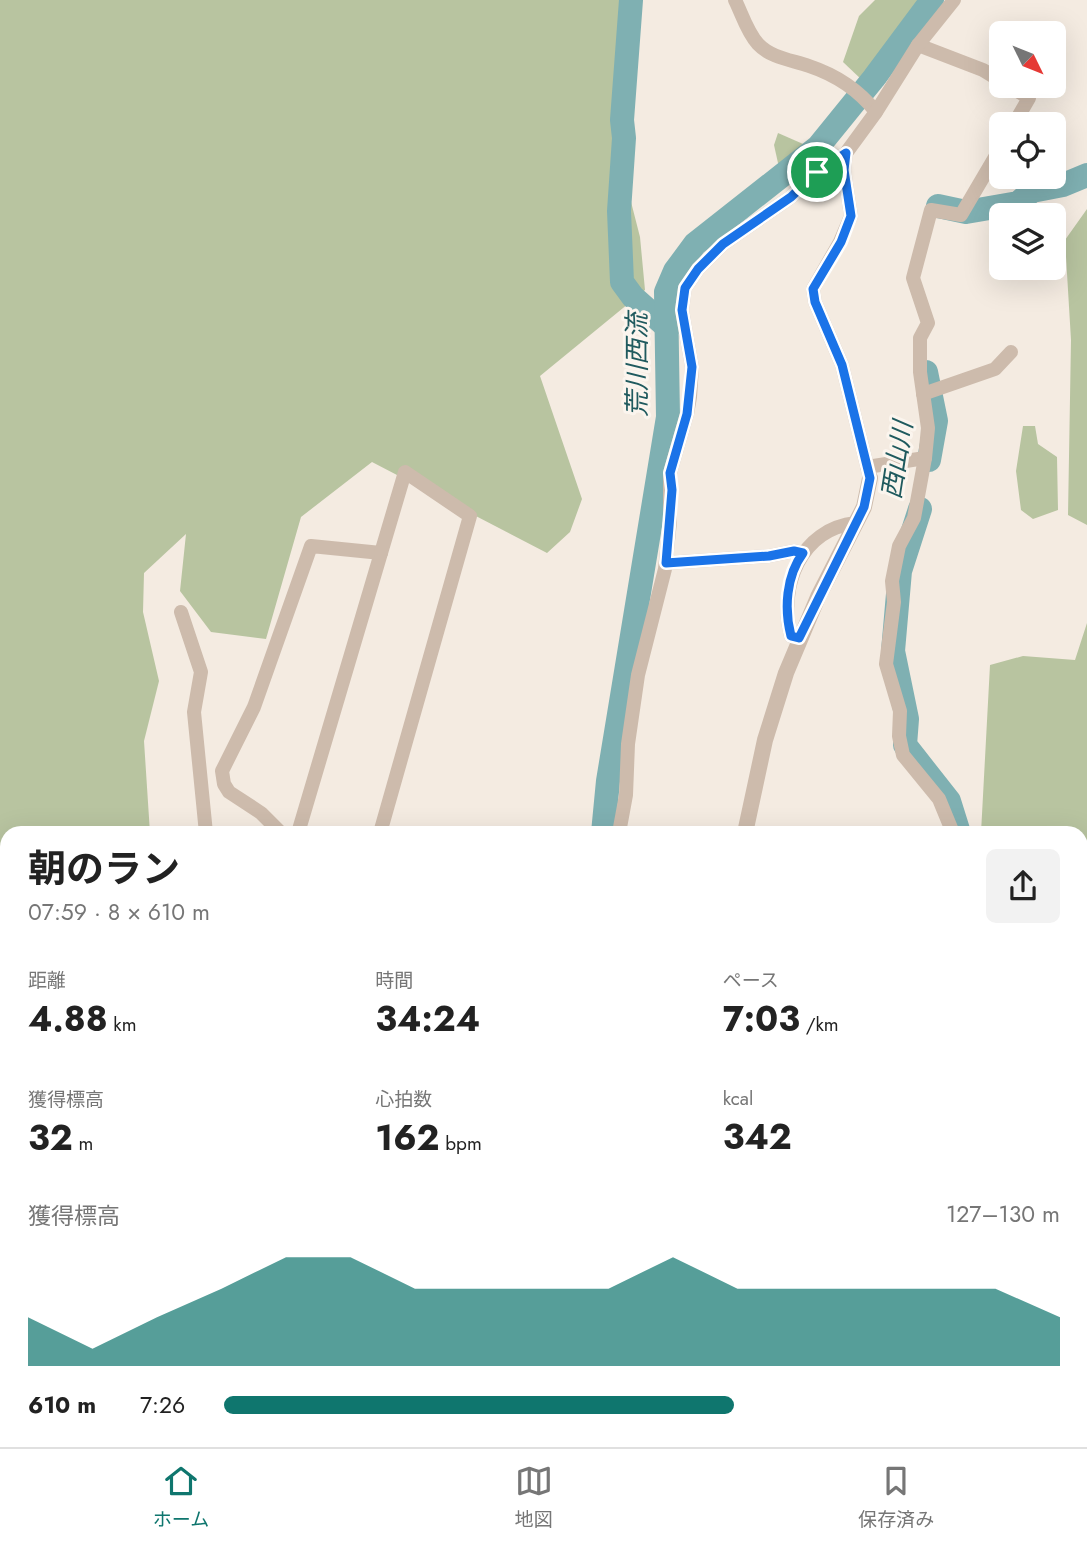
<!DOCTYPE html>
<html lang="ja">
<meta charset="utf-8">
<style>
body{margin:0;font-family:Jost,"Noto Sans JP",sans-serif;background:#f2f2f2;color:#222;height:100vh;display:flex;flex-direction:column;font-size:26px;white-space:nowrap}
*{box-sizing:border-box;margin:0}
p{font-size:23px;color:#767676}
.icon{flex:none;width:38px;height:38px;fill:none;stroke:currentColor;stroke-width:2;stroke-linecap:round;stroke-linejoin:round}
.map{position:relative;flex:1;overflow:hidden}
.panel{position:absolute;left:0px;top:826px;width:1088px;height:621px;display:flex;flex-direction:column;background:#fff;border-radius:21px 21px 0 0;box-shadow:0 7px 28px #0002}
.panel>*{flex:none}
.needle{width:46px;rotate:133deg}
.buttons{position:absolute;left:989px;top:21px;display:grid;gap:14px}
.buttons a{display:grid;place-items:center;width:77px;height:77px;border-radius:10px;background:#fff;box-shadow:0 7px 28px #0002;font-size:35px}
.pin{position:absolute;display:grid;place-items:center;width:60px;height:60px;color:#fff;margin:-30px;border:4px solid #fff;border-radius:50%;box-shadow:0 2px 7px #0007}
.round{display:grid;place-items:center;flex:none;width:74px;height:74px;border-radius:10px;background:#f2f2f2}
.headline{display:flex;align-items:center;justify-content:space-between;height:119px;padding:0 28px}
h1{font-size:38px;font-weight:700;line-height:52px}
.figures{display:grid;grid-template-columns:repeat(3,1fr);gap:10px;height:119px;padding:7px 28px}
.figures div{display:grid;align-content:center}
.figures b{font-size:35px;font-weight:700}
.figures small{font-size:19px;font-weight:400}
.figures p{font-size:19px}
.chart{height:196px;padding:14px 28px}
.chart p{display:flex;justify-content:space-between}
.chart svg{width:100%;height:126px;margin-top:7px;fill:#0f766e;opacity:.7}
ul{padding:0 28px;list-style:none;font-size:23px}
li{display:grid;grid-template-columns:112px 84px 1fr;align-items:center;height:52px}
li i{height:18px;border-radius:9px;background:#0f766e}
.dock{display:flex;justify-content:space-around;align-items:center;height:98px;border-top:2px solid #e0e0e0;background:#fff;font-size:19px;color:#767676}
.dock a{display:grid;justify-items:center;gap:4px}
.dock .current{color:#0f766e}
.map>svg:first-child{display:block}
.green{fill:#b8c4a0}
.lines{fill:none;stroke-linecap:round;stroke-linejoin:round}
.river{stroke:#7fb0b2;stroke-width:24}
.minor{stroke:#cdbbac;stroke-width:14}
.tertiary{stroke:#cdbbac;stroke-width:16}
.route-casing{stroke:#fff;stroke-width:14}
.route{stroke:#1a73e8;stroke-width:9}
.labels{text-anchor:middle;stroke-width:6;stroke-linejoin:round;paint-order:stroke}
.water-label{font-size:26px;font-style:italic;fill:#1f5a5e;stroke:#fbf5ee}
</style>
<div class="map">
<svg width="1087" height="1447" viewBox="0 0 1087 1447">
<rect width="100%" height="100%" fill="#f4ebe1"/>
<g class="green">
<polygon points="0,0 634,0 619,155 640,237 645,290 540,376 582,499 570,532 547,553 372,462 301,517 266,639 211,632 180,591 186,534 144,573 143,612 159,681 144,741 150,833 7,833 7,905 0,909"/>
<polygon points="875,0 926,0 922,19 885,83 863,81 843,62 859,16"/>
<polygon points="778,133 810,147 794,175 780,172 774,145"/>
<polygon points="1087,209 1087,525 1068,515 1071,340 1065,240"/>
<polygon points="1023,426 1035,426 1038,444 1057,457 1058,510 1033,519 1021,510 1016,471"/>
<polygon points="1087,623 1087,1447 988,1447 989,1440 1082,1440 1082,833 981,833 990,665 1023,656 1075,660"/>
<polygon points="7,1081 7,1440 124,1440 125,1447 0,1447 0,1085"/>
<polygon points="192,1440 303,1440 294,1447 202,1447"/>
</g>
<g class="lines">
<g class="river">
<polyline points="631,0 622,120 624,138 619,211 622,282 633,297 668,328"/>
<polyline points="938,206 966,212 1018,203 1032,191 1063,185 1087,175"/>
<polyline points="926,372 936,421 929,460"/>
<polyline points="920,509 900,571 893,651 907,719 905,745 949,801 959,833"/>
<polyline points="603,833 608,781 668,417 666,292 675,271 695,244 818,147 874,78 932,0"/>
<polyline points="302,1447 308,1440"/>
</g>
<g class="minor">
<path d="M735,0c7,14 12,32 23,44 13,14 34,16 51,22 27,9 49,23 67,46"/>
<polyline points="918,45 983,70 1001,81"/>
<polyline points="1009,86 1029,98 1014,124"/>
<polyline points="846,153 844,170 851,216 840,242 813,289 815,302 842,365 870,478"/>
<polyline points="923,394 995,369 1011,352"/>
<polyline points="867,467 925,458"/>
<polyline points="666,563 769,556 794,551 803,553"/>
<polyline points="181,612 201,672 194,712 206,833"/>
<path d="M799,638l-8,-2c-13,-49 9,-107 65,-113"/>
<polyline points="281,833 261,813 229,792 224,784 222,771 254,707 311,546 381,553 298,833"/>
<polyline points="380,833 470,516 405,472 381,553"/>
<polyline points="619,833 626,795 628,744 638,675 665,569 670,522 670,473 687,414 690,397 692,367 682,310 685,288 698,269 723,244 791,197 817,172 846,153 876,112 918,45 954,0"/>
<polyline points="953,833 939,799 903,755 899,736 900,711 886,664 894,602 892,581 899,546 914,518 925,458 928,428 920,372 920,338 928,323 913,278 931,210 961,215 1001,147"/>
<polyline points="0,934 7,931"/>
<polyline points="334,1447 343,1440"/>
<polyline points="785,1447 809,1440"/>
<polyline points="832,1447 833,1440"/>
<polyline points="905,1447 905,1440"/>
<polyline points="972,1447 973,1440"/>
</g>
<g class="tertiary">
<polyline points="745,833 765,740 786,673 818,597 864,507 870,478"/>
<polyline points="711,1440 713,1447"/>
</g>
</g>
<g class="lines">
<g class="route-casing">
<path id="route" d="M846,153l-2,17 7,46 -10,26 -28,47 2,13 27,63 28,113 -6,29 -65,131 -8,-2c-7,-27 -5,-60 12,-83l-9,-2 -25,5 -103,7 6,-73 -2,-17 17,-59 5,-47 -10,-57 3,-22 13,-19 25,-25 68,-47 26,-25z"/>
</g>
<use href="#route" class="route"/>
</g>
<g class="labels">
<g class="water-label">
<text transform="translate(637 365) rotate(-90)" y="9">荒川西流</text>
<text transform="translate(897 460) rotate(-81)" y="9">西山川</text>
</g>
</g>
</svg>
<div class="buttons">
<a><svg class="needle" viewBox="-14 -14 28 28"><path d="M0-13l5 13h-10z" fill="#e53935"/><path d="M0 13l5-13h-10z" fill="#767676"/></svg></a>
<a><svg class="icon" aria-label="locate" viewBox="0 0 24 24"><circle cx="12" cy="12" r="6"/><path d="M12 2v4M12 18v4M2 12h4M18 12h4"/></svg></a>
<a><svg class="icon" aria-label="layers" viewBox="0 0 24 24"><path d="M12 4l9 5-9 5-9-5zM3 14l9 5 9-5"/></svg></a>
</div>
<div class="pin" style="left:817px;top:172px;background:#1e9e55"><svg class="icon" aria-label="arrive" viewBox="0 0 24 24"><path d="M6 21V4h12l-3 4 3 4H6"/></svg></div>
<section class="panel">
<div class="headline"><div><h1>朝のラン</h1><p>07:59 · 8 × 610 m</p></div><a class="round"><svg class="icon" aria-label="share" viewBox="0 0 24 24"><path d="M12 15V3M7 8l5-5 5 5M5 13v7h14v-7"/></svg></a></div>
<div class="figures">
<div><p>距離</p><b>4.88<small> km</small></b></div>
<div><p>時間</p><b>34:24</b></div>
<div><p>ペース</p><b>7:03<small> /km</small></b></div>
</div>
<div class="figures">
<div><p>獲得標高</p><b>32<small> m</small></b></div>
<div><p>心拍数</p><b>162<small> bpm</small></b></div>
<div><p>kcal</p><b>342</b></div>
</div>
<div class="chart"><p><span>獲得標高</span>127–130 m</p>
<svg viewBox="0 0 160 44" preserveAspectRatio="none"><path d="M0 44V27L10 38L20 27L30 17L40 6L50 6L60 17L70 17L80 17L90 17L100 6L110 17L120 17L130 17L140 17L150 17L160 27V44z"/></svg>
</div>
<ul>
<li><b>610 m</b>7:26<i style="width:61%"></i></li>
</ul>
</section>
</div>
<nav class="dock">
<a class="current"><svg class="icon" aria-label="home" viewBox="0 0 24 24"><path d="M3 11l9-7 9 7M6 9v11h12V9"/></svg>ホーム</a>
<a><svg class="icon" aria-label="map" viewBox="0 0 24 24"><path d="M3 6l6-2 6 2 6-2v14l-6 2-6-2-6 2zM9 4v14M15 6v14"/></svg>地図</a>
<a><svg class="icon" aria-label="saved" viewBox="0 0 24 24"><path d="M7 4h10v16l-5-4-5 4z"/></svg>保存済み</a>
</nav>
